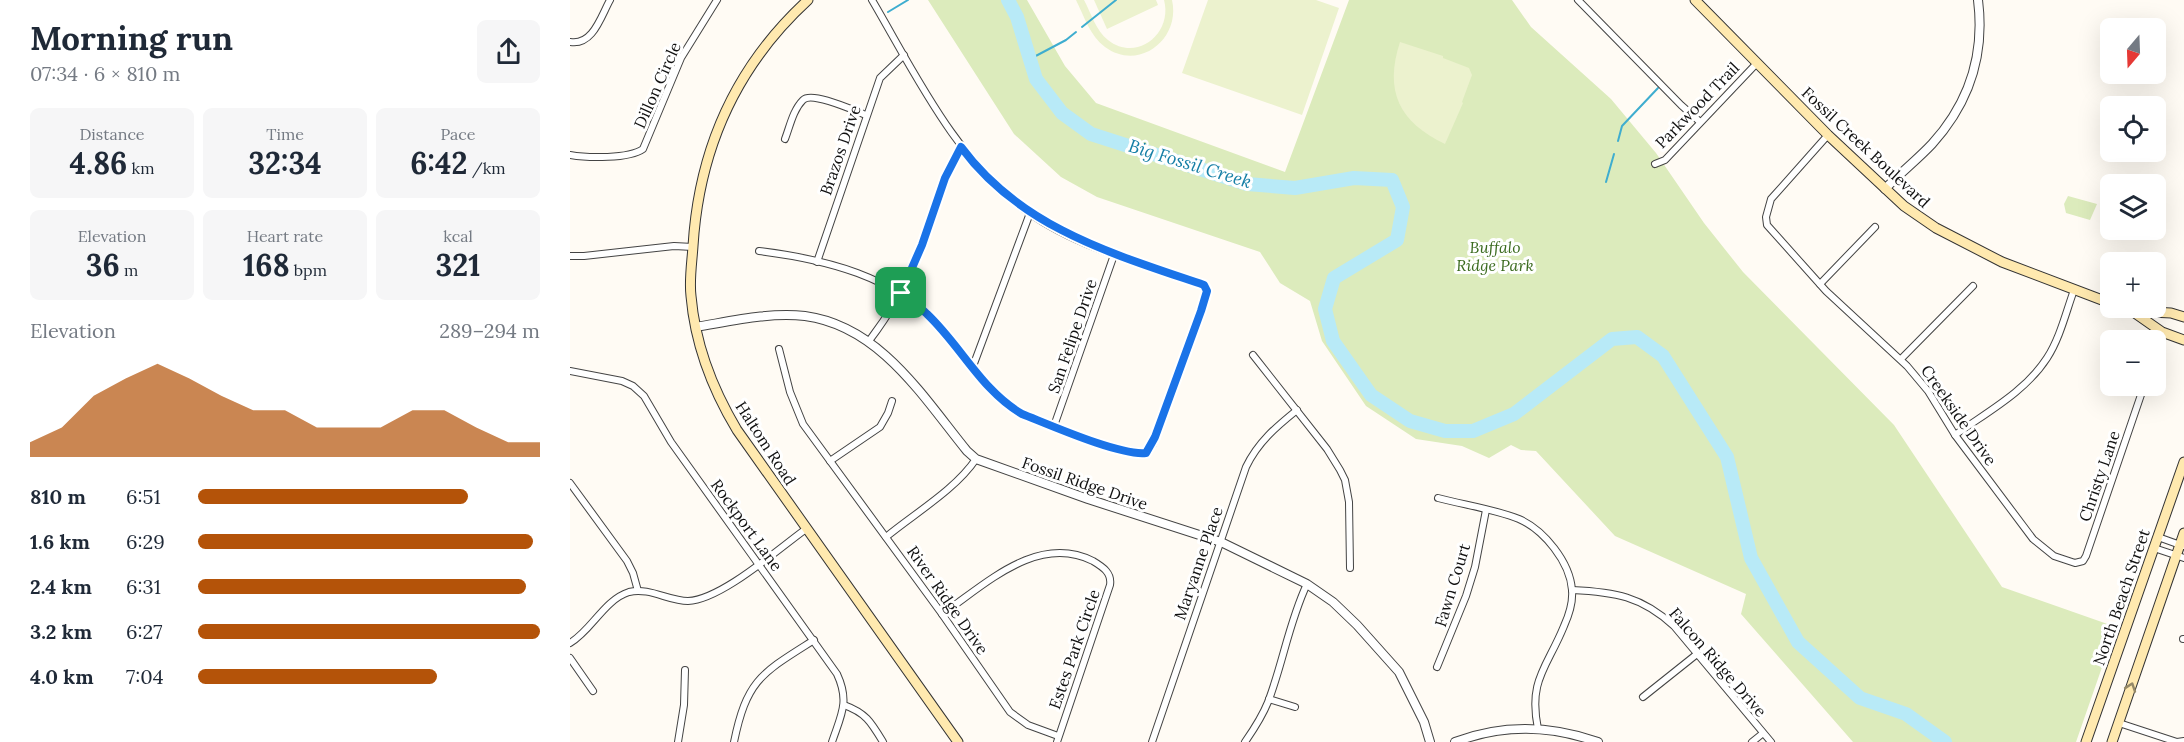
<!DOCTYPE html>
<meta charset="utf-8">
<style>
body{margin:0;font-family:Lora,serif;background:#f6f6f7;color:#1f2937;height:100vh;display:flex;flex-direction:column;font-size:22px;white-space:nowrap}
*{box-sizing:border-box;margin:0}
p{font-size:20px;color:#747a83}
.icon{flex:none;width:33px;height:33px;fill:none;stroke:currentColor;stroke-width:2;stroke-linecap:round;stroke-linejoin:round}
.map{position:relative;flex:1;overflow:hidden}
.sheet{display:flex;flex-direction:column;background:#fff;width:570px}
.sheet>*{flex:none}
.needle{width:39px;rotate:199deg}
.tools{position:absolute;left:1530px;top:18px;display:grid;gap:12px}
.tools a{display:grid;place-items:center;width:66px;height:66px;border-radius:9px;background:#fff;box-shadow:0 6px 24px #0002;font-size:30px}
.pin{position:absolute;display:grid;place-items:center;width:51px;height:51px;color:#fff;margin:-26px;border-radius:12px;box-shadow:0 3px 9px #0006}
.round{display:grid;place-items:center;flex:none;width:63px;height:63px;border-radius:9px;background:#f6f6f7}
.summary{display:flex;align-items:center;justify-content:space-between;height:102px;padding:0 30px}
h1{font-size:33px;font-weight:800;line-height:45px}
.metrics{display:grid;grid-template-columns:repeat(3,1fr);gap:9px;height:102px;padding:6px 30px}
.metrics div{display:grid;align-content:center;border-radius:9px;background:#f6f6f7;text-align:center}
.metrics b{font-size:30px;font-weight:800}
.metrics small{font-size:16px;font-weight:400}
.metrics p{font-size:16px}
.chart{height:168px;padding:12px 30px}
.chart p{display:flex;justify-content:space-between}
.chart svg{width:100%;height:108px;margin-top:6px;fill:#b45309;opacity:.7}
ul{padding:0 30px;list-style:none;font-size:20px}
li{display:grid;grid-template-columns:96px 72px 1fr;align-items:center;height:45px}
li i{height:15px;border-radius:8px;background:#b45309}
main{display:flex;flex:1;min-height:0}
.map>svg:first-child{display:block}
.green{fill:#dcebbc}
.pitch{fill:#ecf2ce}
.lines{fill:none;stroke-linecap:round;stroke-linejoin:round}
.stream{stroke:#3eadcf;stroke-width:2}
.river{stroke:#b8eaf7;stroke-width:14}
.minor-casing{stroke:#444;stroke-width:8}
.tertiary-casing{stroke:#444;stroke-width:10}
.secondary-casing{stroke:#333;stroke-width:11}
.minor{stroke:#fff;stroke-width:6}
.tertiary{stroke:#fff;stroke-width:8}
.secondary{stroke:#ffe9af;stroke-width:9}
.oneway{stroke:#948868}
.route-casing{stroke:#fff;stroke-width:12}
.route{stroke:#1a73e8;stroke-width:8}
.labels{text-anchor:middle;stroke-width:6;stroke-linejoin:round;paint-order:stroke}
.street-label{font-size:16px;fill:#111;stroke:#fff}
.park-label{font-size:16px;font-style:italic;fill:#3b6b1f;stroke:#fff}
.water-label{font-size:18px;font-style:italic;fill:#167fa6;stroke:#fff}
</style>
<main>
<section class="sheet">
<div class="summary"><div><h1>Morning run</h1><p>07:34 · 6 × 810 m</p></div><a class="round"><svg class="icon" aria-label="share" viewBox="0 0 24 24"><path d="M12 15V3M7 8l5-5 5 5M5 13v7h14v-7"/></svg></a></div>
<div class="metrics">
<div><p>Distance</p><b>4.86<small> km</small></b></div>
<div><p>Time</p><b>32:34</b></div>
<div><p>Pace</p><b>6:42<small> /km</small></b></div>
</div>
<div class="metrics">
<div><p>Elevation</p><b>36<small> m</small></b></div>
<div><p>Heart rate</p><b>168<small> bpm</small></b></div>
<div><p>kcal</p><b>321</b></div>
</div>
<div class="chart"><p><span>Elevation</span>289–294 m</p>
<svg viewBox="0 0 160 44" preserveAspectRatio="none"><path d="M0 44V38L10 32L20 19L30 12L40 6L50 12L60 19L70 25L80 25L90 32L100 32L110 32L120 25L130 25L140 32L150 38L160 38V44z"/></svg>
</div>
<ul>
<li><b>810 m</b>6:51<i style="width:79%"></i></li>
<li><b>1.6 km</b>6:29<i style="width:98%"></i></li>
<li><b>2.4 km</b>6:31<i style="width:96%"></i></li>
<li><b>3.2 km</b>6:27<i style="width:100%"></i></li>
<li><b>4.0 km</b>7:04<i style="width:70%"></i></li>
</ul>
</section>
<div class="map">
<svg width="1614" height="742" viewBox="0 0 1614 742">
<rect width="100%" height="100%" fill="#fffbf4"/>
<g class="green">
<polygon points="358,0 457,0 495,66 526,103 715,172 779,0 942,0 961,27 1041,99 1086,153 1134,223 1173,272 1324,425 1432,587 1546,627 1506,742 1283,742 1171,614 1176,594 1045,536 966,451 951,450 941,445 919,458 892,446 846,439 796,406 752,341 740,301 710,283 690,252 527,197 491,177 444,134"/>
<polygon points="1498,196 1527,204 1520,220 1496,213 1494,204"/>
</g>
<g class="pitch">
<path d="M506,0h8c7,13 12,31 24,40 29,23 65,-7 56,-40h8c9,39 -33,72 -67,47 -15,-11 -21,-31 -29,-47z"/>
<polygon points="524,0 586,0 588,5 537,29"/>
<polygon points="638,0 746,0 769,8 732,115 612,73"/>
<path d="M830,42l43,14v2l26,10 3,7 -10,27 1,1 -18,41c-46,-22 -61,-53 -45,-102z"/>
</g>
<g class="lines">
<g class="stream">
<polyline points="318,12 338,0"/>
<polyline points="512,27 546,0"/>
<polyline points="460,59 496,40 506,32"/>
<polyline points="1048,141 1052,126 1088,88"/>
<polyline points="1036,182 1044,154"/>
</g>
<polyline class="river" points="438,0 447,17 466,79 492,113 521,134 677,184 725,188 784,178 822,180 833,207 827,240 764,278 755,309 763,341 801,395 840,421 875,431 903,431 944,414 1042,339 1067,337 1093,356 1157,457 1181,558 1228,642 1290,698 1336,714 1375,742"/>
<g class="minor-casing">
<g id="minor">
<polyline points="1008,0 1111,105 1130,122"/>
<path d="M0,42c23,4 31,-26 40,-42"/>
<polyline points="1258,135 1201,199 1196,217 1197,225 1256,291 1337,366 1358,391 1385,435 1463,539 1484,556 1505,563 1513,561 1516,556 1574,386"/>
<path d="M215,139c5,-13 8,-29 18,-39 9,-9 52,11 63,15"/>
<path d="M0,155c17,3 59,4 73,-6l38,-91 36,-58"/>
<polyline points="1085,164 1095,160 1187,63"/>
<path d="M189,251c65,8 137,25 181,77 25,31 47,66 82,86 27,10 98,42 124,39l7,-9 48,-133 6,-20 -3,-6c-56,-19 -128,-38 -176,-73 -73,-53 -112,-137 -156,-212"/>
<polyline points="0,256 14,256 104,246 123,247"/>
<polyline points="247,262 310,78 334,55"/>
<polyline points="1250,284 1305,227"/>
<path d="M299,341c23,-30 40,-61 53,-96 13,-34 21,-66 39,-98"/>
<polyline points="209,349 220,392 233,424 372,614 440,712 458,725 488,736"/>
<polyline points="1586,352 1592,332"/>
<polyline points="683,355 757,449 770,470 775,480 779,502 780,568"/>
<polyline points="1331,359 1403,286"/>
<polyline points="402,369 460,213"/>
<path d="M0,371l52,10 11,5 11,10 27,46 166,232c13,28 4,41 -5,68"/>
<polyline points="484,426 544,255"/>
<path d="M1385,435c32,-23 70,-43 92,-77 13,-20 19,-46 27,-68"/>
<polyline points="260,461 310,427 318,413 322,401"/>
<polyline points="0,483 57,561 63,573 68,591"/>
<path d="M868,498c27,7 56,11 81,21 25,11 51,43 53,71 1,11 -3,25 -8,36 -17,42 -36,54 -26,103"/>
<path d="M316,537c29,-24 69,-47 90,-78"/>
<polyline points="1588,537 1613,546"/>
<polyline points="1584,548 1614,558"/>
<path d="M1002,590c43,2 69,6 102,36l97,116"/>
<path d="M372,614c43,-29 95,-81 151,-53 10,6 19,12 17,24l-53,157"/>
<polyline points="1613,639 1614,639"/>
<path d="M0,643c22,-13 34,-43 59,-51 20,-5 40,9 59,9 33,-1 90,-52 118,-72"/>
<polyline points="0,658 23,691"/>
<polyline points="867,667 896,596 905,567 916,510"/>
<polyline points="1073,697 1127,654"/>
<polyline points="699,699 725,707"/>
<path d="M274,705c22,8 27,17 39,37"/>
<polyline points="1549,723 1607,742 1614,741"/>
<polyline points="108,742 114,705 115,670"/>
<path d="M164,742c13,-63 28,-69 80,-102"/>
<path d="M582,742l94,-275c12,-25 30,-40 51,-57"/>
<path d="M675,742c9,-13 17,-25 23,-40 15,-39 21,-80 39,-118"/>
<polyline points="1182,742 1192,734"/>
</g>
</g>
<g class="tertiary-casing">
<g id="tertiary">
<path d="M1315,189c15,-16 32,-29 47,-45 38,-42 53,-89 46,-144"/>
<path d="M126,327c36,-6 73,-15 109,-11 75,10 118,81 162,135l9,8 112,40 133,43 86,42 26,18 24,23 42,47 25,50 6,20"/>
<path d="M885,742c48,-18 94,-17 143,0"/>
</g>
</g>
<g class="secondary-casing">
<g id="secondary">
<path d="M238,0c-72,66 -109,149 -115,246 -1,16 -4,34 -2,50 4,47 22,94 46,134l221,312"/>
<polyline points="1125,0 1258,135 1334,206 1366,228 1432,262 1540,303"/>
<polyline points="1553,308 1562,311 1592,332 1614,340"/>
<polyline points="1562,311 1601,313 1614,317"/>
<polyline points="1516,742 1614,462"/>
<polyline points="1542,742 1614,533"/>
</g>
</g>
<use href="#minor" class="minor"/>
<use href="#tertiary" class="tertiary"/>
<use href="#secondary" class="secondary"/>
</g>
<defs><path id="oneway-chevron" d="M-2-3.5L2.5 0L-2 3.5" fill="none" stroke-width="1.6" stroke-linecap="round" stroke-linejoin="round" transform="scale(1.5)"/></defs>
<use class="oneway" href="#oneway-chevron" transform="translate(1561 687) rotate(-71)"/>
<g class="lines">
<g class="route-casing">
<path id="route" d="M391,147c60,81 152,107 243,138l3,6 -6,20 -46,126 -9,16c-26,3 -96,-28 -124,-39 -41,-24 -61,-68 -95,-100 -8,-8 -17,-14 -26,-21l21,-48 23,-67z"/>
</g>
<use href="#route" class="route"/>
</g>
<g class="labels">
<g class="street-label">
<text transform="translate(87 85) rotate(-66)" y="6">Dillon Circle</text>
<text transform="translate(1127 105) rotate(-46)" y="6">Parkwood Trail</text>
<text transform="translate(1296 147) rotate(43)" y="6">Fossil Creek Boulevard</text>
<text transform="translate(270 150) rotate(-71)" y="6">Brazos Drive</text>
<text transform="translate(502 336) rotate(-71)" y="6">San Felipe Drive</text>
<text transform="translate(1389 415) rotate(55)" y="6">Creekside Drive</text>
<text transform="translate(196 443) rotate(57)" y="6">Haltom Road</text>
<text transform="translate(1529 476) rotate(-71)" y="6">Christy Lane</text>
<text transform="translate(515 483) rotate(19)" y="6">Fossil Ridge Drive</text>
<text transform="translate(177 525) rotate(54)" y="6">Rockport Lane</text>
<text transform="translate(628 563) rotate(-71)" y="6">Maryanne Place</text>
<text transform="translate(882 585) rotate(-73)" y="6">Fawn Court</text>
<text transform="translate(1551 597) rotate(-71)" y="6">North Beach Street</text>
<text transform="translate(378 600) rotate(55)" y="6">River Ridge Drive</text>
<text transform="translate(504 649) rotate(-71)" y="6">Estes Park Circle</text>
<text transform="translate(1148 662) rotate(49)" y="6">Falcon Ridge Drive</text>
</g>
<g class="park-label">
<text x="925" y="253">Buffalo<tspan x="925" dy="18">Ridge Park</tspan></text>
</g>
<g class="water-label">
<text transform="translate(620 164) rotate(17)" y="6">Big Fossil Creek</text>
</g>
</g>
</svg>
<div class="tools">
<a><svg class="needle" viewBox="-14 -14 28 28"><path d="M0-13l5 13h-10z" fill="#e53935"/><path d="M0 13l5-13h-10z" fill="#747a83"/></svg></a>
<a><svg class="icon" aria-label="locate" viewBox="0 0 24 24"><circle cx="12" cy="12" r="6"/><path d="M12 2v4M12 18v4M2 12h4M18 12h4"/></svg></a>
<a><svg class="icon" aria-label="layers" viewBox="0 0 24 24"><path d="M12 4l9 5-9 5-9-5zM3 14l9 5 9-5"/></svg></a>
<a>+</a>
<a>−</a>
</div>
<div class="pin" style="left:331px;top:293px;background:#1e9e55"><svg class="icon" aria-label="arrive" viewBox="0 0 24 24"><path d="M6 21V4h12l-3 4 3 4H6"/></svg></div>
</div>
</main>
